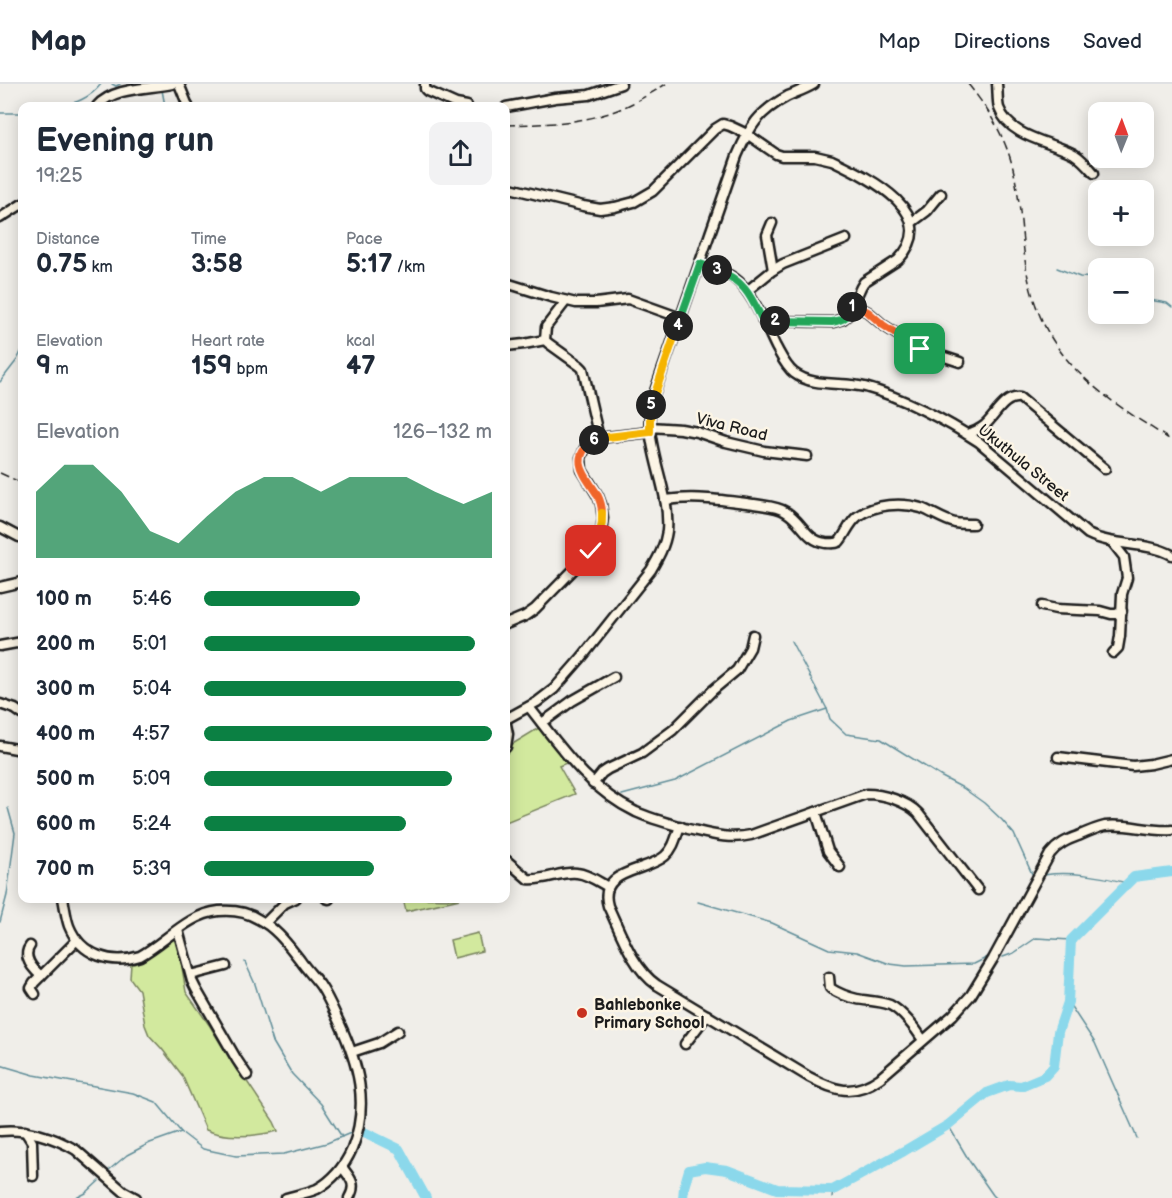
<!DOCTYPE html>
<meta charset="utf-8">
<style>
body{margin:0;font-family:"Balsamiq Sans",sans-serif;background:#f2f2f3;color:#1f2937;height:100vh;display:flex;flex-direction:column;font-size:22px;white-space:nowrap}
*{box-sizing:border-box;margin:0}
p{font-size:20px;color:#747a83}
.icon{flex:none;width:33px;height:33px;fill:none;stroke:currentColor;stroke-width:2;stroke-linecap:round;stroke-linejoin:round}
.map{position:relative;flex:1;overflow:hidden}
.panel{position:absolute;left:18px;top:18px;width:492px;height:801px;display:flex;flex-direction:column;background:#fff;border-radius:12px;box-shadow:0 3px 15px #0003}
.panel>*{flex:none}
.needle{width:39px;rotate:1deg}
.buttons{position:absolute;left:1088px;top:18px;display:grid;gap:12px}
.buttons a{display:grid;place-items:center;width:66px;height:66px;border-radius:12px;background:#fff;box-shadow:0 3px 15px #0003;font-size:30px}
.pin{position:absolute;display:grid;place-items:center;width:51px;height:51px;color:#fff;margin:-26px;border-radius:12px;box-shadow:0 3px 9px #0006}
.km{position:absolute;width:30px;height:30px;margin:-15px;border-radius:50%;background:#222;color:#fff;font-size:16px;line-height:30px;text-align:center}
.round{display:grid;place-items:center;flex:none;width:63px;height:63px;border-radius:12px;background:#f2f2f3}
.headline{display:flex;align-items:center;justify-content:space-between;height:102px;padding:0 18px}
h1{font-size:33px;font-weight:800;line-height:45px}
.stats{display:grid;grid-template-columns:repeat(3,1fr);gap:9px;height:102px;padding:6px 18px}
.stats div{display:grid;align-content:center}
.stats b{font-size:26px;font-weight:800}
.stats small{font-size:16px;font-weight:400}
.stats p{font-size:16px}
.chart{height:168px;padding:12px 18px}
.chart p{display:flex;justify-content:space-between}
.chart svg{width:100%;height:108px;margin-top:6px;fill:#0b8043;opacity:.7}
ul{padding:0 18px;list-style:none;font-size:20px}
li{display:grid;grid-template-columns:96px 72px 1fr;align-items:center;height:45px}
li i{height:15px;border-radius:8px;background:#0b8043}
header{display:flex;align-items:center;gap:36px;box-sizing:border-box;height:84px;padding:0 30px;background:#fff;border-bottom:2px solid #e0e1e3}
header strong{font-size:28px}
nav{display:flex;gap:33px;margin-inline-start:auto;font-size:21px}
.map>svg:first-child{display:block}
.green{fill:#d2e99e;stroke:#77825d;stroke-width:1.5}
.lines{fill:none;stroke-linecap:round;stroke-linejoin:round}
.stream{stroke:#5f8d98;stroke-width:1.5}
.river{stroke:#8bd8eb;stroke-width:10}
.minor-casing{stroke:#1c1c1c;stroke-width:13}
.minor{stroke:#fcf5e5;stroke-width:8}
.rail{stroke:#1c1c1c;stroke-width:1.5;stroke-dasharray:9 4.5;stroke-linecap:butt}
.split-1-casing{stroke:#fff;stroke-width:12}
.split-2-casing{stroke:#fff;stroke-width:12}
.split-3-casing{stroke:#fff;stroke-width:12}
.split-4-casing{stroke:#fff;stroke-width:12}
.split-5-casing{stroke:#fff;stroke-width:12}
.split-6-casing{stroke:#fff;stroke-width:12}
.split-7-casing{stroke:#fff;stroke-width:12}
.split-8-casing{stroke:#fff;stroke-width:12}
.split-1{stroke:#f0652b;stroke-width:8}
.split-2{stroke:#22a559;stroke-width:8}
.split-3{stroke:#22a559;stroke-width:8}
.split-4{stroke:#22a559;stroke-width:8}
.split-5{stroke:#f5b400;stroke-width:8}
.split-6{stroke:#f5b400;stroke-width:8}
.split-7{stroke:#f0652b;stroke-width:8}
.split-8{stroke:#f5b400;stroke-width:8}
.poi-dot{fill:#c8321e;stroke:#fcf5e5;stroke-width:2}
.labels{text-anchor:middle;stroke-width:5;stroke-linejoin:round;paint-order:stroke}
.street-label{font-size:16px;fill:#1c1c1c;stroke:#fcf5e5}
.poi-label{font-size:16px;font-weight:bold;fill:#1c1c1c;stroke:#fcf5e5;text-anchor:start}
</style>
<header>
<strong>Map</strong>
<nav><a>Map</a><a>Directions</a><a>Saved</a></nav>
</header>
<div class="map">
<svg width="1172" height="1114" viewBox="0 0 1172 1114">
<rect width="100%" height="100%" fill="#f0eee9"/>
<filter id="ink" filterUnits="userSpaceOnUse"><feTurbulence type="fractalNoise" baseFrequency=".0167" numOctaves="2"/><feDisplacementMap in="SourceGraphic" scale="12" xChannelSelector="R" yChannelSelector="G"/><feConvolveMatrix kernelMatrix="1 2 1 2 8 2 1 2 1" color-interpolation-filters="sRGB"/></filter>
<g filter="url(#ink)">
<g class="green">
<polygon points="542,642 569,678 559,682 575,710 506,738 506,664"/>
<polygon points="460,815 406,827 403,815 403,814"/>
<polygon points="478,849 482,867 454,874 450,856"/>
<path d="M177,853l9,55 24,34 27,45 11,12 26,39 4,9c-22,5 -50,8 -72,-1l-24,-55 -20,-26 -13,-14 -4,-10 -6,-35 -9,-12 1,-14z"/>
</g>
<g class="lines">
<g class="stream">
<polyline points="112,0 116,2 120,0"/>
<polyline points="162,6 165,22"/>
<path d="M55,22l3,-3c15,4 34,-7 43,-19"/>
<polyline points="0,29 22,29"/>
<polyline points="1057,184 1080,193 1098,194"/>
<polyline points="1143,212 1147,212 1149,216 1167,219 1172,223"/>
<polyline points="0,298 17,276 22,266"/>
<polyline points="791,557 827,625 830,635 846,650 881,655 942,693 963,704 984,719 1002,736 1014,750 1032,790"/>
<polyline points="622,711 675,697 791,637 827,625"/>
<path d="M1044,791c25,-4 58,1 83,8"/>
<polyline points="698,818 772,839 829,865 857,868 890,880 906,882 974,880 990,872"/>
<polyline points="0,838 7,811 15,749 8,724"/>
<polyline points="1003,873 1014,869 1036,854 1071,856"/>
<polyline points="245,878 255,900 273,958 292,990 321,1020 342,1053"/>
<polyline points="1068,918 1095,959 1137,1054"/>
<polyline points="0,981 34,991 133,1009 156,1018 181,1048 203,1065 236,1072 284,1070 327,1059 353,1048"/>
<polyline points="948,1041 970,1078 993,1111 996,1114"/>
<polyline points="109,1086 127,1071 150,1059 181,1048"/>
<polyline points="76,1114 86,1109 99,1097"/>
<polyline points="832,1114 833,1106"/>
</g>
<g class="river">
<polyline points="362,1047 399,1065 426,1114"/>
<polyline points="683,1114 684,1103 689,1086 705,1083 727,1086 777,1105 833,1106 904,1067 948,1041 987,1009 1009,1001 1021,1002 1045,992 1054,982 1058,948 1068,918 1071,856 1134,793 1172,788"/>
</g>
<g class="minor-casing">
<g id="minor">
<polyline points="179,0 188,22"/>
<polyline points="425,0 425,5 427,7 456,20 467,22"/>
<path d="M997,0c1,8 0,16 2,24 11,30 51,33 75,46 8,5 14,12 20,19"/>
<path d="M97,22c17,-19 50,-17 75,-22"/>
<polyline points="506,23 555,14 589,11 621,0"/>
<path d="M506,103l77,19 17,3 15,-2 19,-5 19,-11 62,-62 8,-5 7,2 17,8 29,20 6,2h33l17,4c35,17 112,53 66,100l-34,22 -3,5 -13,28 -5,4 -10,3 -70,-1"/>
<polyline points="0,134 22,120"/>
<polyline points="772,139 767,151 773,186"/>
<polyline points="911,139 927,127 941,110"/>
<path d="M700,180c11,4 24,7 34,14 18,12 32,49 42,69 5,9 10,20 18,26 20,15 48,8 71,14 37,10 82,34 114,55l109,92c26,13 58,7 84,21"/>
<polyline points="506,199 551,213 576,219 596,219 628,215 681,234"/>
<polyline points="747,207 773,186 783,180 846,155"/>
<polyline points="566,217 546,243 545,256 548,259 580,282 583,285 599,354"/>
<polyline points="853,220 868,228 883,241 920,265 960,278"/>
<polyline points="506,262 524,260 545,256"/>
<polyline points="649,343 681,345 697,348 726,358 764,367 807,372"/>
<path d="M967,350c7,-2 13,-5 18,-9 11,-10 19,-29 35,-27l85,71"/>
<path d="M665,416c31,-4 59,0 89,4 11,2 23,2 32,8 16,9 20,29 40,31 5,0 9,1 13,-1 7,-8 10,-19 19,-26 17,-12 43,-14 63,-8 11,4 22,12 34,15 6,1 12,1 18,1"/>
<polyline points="0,443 19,453"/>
<polyline points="0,503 22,498"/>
<polyline points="1042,522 1056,525 1100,527 1111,530 1116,530 1122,527"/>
<polyline points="506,540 525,532 535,525 582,477 597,459 601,447 603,434 601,420 598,412 582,386 581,374 585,364 592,357 599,354 650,348"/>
<polyline points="0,562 22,558"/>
<polyline points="1113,569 1118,564 1120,552 1122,510 1127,494 1124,473 1113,459"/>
<polyline points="0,620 15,625 22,630"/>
<path d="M529,623c31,39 60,83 107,105 16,7 35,12 52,17 22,5 41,11 63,6l115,-41c17,0 40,7 52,19l60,77"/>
<path d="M506,635l31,-17 17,-13 28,-32 69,-87c7,-12 14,-24 16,-39 3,-35 -14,-67 -17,-102 -2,-11 1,-22 3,-32l84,-241c13,-30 21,-44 51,-60 9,-4 18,-7 26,-12"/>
<polyline points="542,639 572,617 614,593"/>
<polyline points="506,640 508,650 506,663"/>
<polyline points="0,662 22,666"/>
<polyline points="1058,673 1133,682 1151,680 1172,675"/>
<polyline points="593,700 602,689 608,685 642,669 673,646 713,606 737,586 750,564 753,551"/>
<polyline points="816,728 828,767 840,783"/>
<path d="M680,742c-4,11 -6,22 -15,30 -18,16 -68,13 -57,50 12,25 25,63 49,79l152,92c26,14 44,20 71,1l73,-63 18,-20 22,-36 57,-105c8,-10 17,-14 28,-18 9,-4 18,-8 27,-10 22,-3 45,6 67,4"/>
<path d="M506,776l22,19c17,2 33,-8 49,-6 11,1 22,9 31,14"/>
<path d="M63,814c2,10 3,20 6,28 12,30 43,39 71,30 26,-14 48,-42 79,-45 13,-1 28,1 39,8 18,9 30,26 42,41 6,9 14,17 20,25 8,12 13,24 19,37 19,41 31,82 13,127 -7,16 -19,31 -35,40 -10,4 -21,6 -31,9"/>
<polyline points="326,814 329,815"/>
<polyline points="265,839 285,819 296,814"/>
<polyline points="178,846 192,897 196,905 237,976 247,991"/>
<path d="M30,862c-8,11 2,22 11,30"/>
<polyline points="191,891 226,882"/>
<path d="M829,893l1,11c8,5 17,9 27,11 10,2 23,2 33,6 12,6 26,24 33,35"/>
<polyline points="35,910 31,904 34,899 77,856"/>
<polyline points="685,960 707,931"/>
<polyline points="352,968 379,959 398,947"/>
<path d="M0,1047c26,-3 54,6 76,19l47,41 13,7"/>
<polyline points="25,1047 32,1058 33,1092"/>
<path d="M342,1083c9,12 15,17 7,31"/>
</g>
</g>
<use href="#minor" class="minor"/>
<g class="rail">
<path d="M968,0c22,27 41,59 47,94 5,24 6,48 9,73 3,32 13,67 32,94 28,42 75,69 116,96"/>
<path d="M506,41c31,-1 62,-1 93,-9 24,-6 46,-19 67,-32"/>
<polyline points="0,389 22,399"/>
</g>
</g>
</g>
<g class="lines" filter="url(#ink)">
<g class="split-1-casing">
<polyline id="split-1" points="852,223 853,220 868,228 883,241 920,265"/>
</g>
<g class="split-2-casing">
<path id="split-2" d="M775,237l57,1c11,-2 16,-5 20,-15"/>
</g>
<g class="split-3-casing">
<path id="split-3" d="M717,186c28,11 34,27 46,51h12"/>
</g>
<g class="split-4-casing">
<polyline id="split-4" points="678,242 700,180 717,186"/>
</g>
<g class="split-5-casing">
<polyline id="split-5" points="651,321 678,242"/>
</g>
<g class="split-6-casing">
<polyline id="split-6" points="594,356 599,354 650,348 650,336 651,321"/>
</g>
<g class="split-7-casing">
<path id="split-7" d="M594,356c-26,19 -9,35 3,54 3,6 5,12 5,19"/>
</g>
<g class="split-8-casing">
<path id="split-8" d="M591,467c8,-12 12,-24 11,-38"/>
</g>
<use href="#split-1" class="split-1"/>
<use href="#split-2" class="split-2"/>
<use href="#split-3" class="split-3"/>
<use href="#split-4" class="split-4"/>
<use href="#split-5" class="split-5"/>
<use href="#split-6" class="split-6"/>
<use href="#split-7" class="split-7"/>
<use href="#split-8" class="split-8"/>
</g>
<circle class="poi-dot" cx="582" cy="929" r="6"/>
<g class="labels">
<g class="street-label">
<text transform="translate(732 342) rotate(14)" y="6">Viva Road</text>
<text transform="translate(1024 378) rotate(39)" y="6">Ukuthula Street</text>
</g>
<g class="poi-label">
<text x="594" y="926">Bahlebonke<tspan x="594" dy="18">Primary School</tspan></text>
</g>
</g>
</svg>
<div class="buttons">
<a><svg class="needle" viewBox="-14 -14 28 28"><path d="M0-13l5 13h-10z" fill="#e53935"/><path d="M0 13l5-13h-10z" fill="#747a83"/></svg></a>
<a>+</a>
<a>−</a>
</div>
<div class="pin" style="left:920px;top:265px;background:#1e9e55"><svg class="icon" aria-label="arrive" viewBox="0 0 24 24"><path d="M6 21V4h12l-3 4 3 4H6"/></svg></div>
<div class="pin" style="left:591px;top:467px;background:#d93025"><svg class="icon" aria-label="check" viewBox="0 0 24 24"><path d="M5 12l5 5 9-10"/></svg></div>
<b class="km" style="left:852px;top:223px">1</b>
<b class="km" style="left:775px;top:237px">2</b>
<b class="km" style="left:717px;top:186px">3</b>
<b class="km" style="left:678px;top:242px">4</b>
<b class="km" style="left:651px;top:321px">5</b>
<b class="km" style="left:594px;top:356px">6</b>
<section class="panel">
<div class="headline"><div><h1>Evening run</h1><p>19:25</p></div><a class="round"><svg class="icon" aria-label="share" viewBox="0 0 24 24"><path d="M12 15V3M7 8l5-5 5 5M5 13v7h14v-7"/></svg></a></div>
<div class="stats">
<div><p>Distance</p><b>0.75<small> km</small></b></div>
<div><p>Time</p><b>3:58</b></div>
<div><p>Pace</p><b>5:17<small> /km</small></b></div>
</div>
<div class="stats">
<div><p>Elevation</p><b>9<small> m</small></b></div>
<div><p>Heart rate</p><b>159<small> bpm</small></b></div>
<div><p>kcal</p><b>47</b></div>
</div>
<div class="chart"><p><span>Elevation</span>126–132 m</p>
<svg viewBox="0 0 160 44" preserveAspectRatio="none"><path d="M0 44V17L10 6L20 6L30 17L40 33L50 38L60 27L70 17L80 11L90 11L100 17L110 11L120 11L130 11L140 17L150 22L160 17V44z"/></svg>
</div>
<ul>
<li><b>100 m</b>5:46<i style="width:54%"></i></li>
<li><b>200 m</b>5:01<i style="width:94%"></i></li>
<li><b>300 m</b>5:04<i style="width:91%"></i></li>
<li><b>400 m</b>4:57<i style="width:100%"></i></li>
<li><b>500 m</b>5:09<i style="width:86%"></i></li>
<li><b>600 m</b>5:24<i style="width:70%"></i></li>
<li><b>700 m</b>5:39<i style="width:59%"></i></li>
</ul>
</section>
</div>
